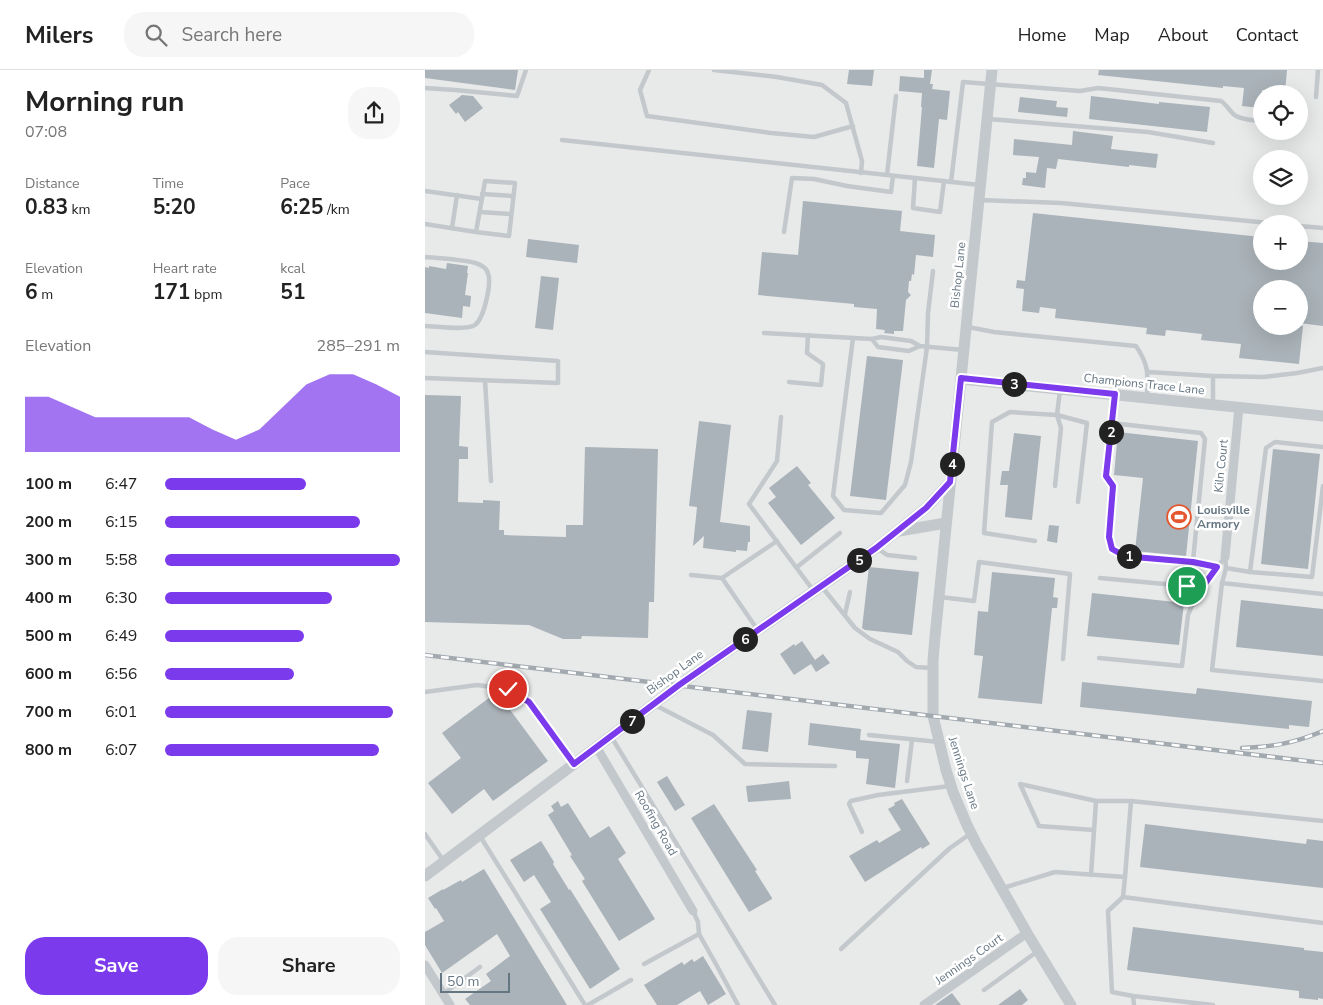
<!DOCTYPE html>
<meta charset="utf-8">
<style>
body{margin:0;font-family:"Nunito Sans",sans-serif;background:#f6f6f6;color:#222;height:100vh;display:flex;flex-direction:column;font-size:19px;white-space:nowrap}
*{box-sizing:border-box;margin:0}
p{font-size:16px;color:#767676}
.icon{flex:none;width:28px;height:28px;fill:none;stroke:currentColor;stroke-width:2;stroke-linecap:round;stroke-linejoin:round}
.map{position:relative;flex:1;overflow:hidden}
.side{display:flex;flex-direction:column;background:#fff;width:425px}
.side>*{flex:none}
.tools{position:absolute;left:828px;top:15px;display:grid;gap:10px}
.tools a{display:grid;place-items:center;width:55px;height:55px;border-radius:50%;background:#fff;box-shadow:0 5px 20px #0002;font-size:25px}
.scale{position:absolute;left:15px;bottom:12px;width:70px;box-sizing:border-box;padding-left:5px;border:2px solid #657683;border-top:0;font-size:14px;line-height:18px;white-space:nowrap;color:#657683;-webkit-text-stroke:4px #fff;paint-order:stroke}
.pin{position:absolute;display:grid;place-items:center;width:42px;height:42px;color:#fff;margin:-21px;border:2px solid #fff;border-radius:50%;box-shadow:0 1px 5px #0007}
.km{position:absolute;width:25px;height:25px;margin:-12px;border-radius:50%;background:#222;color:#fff;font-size:14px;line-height:25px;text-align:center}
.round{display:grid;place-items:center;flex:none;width:52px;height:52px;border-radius:20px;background:#f6f6f6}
.headline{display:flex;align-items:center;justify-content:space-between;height:85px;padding:0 25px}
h1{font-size:28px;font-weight:700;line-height:38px}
.figures{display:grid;grid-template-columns:repeat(3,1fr);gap:8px;height:85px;padding:5px 25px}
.figures div{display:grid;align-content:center}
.figures b{font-size:21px;font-weight:700}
.figures small{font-size:14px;font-weight:400}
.figures p{font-size:14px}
.chart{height:140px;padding:10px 25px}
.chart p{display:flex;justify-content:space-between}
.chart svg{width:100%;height:90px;margin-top:5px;fill:#7c3aed;opacity:.7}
.action{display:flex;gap:10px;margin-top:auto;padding:10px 25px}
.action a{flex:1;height:58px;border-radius:20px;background:#7c3aed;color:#fff;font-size:20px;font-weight:700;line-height:58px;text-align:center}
.action a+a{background:#f6f6f6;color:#222}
ul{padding:0 25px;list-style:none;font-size:16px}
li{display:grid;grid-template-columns:80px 60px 1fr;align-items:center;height:38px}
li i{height:12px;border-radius:6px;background:#7c3aed}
header{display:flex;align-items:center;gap:30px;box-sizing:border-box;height:70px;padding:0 25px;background:#fff;border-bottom:1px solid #e0e0e0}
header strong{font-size:24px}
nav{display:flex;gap:28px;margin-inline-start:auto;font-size:18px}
.search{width:350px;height:45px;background:#f6f6f6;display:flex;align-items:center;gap:12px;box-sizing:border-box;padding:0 18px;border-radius:20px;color:#767676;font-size:19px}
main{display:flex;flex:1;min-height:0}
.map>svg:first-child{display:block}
.built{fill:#e8e9e9;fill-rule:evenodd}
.building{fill:#aab3b9}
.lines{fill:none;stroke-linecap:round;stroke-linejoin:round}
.service{stroke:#c3c8cc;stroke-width:4.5}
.minor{stroke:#c3c8cc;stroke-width:9}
.tertiary{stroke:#c3c8cc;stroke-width:11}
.rail-casing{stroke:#a2aab0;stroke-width:4.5}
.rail{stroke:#fff;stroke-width:2.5;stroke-dasharray:8;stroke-linecap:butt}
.route-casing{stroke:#fff;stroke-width:10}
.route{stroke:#7c3aed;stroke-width:6}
.labels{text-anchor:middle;stroke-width:5;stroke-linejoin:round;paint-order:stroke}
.street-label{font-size:12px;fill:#657683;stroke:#fff}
.poi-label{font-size:12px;font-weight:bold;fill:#657683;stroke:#fff;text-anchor:start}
</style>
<header>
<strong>Milers</strong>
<div class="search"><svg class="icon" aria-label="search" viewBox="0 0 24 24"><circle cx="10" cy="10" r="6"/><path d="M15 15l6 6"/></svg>Search here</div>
<nav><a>Home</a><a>Map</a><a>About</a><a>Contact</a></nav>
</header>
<main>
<section class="side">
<div class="headline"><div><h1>Morning run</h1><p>07:08</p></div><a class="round"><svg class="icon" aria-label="share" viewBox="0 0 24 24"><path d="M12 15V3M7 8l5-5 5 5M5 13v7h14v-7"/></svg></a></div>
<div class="figures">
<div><p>Distance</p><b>0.83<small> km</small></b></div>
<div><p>Time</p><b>5:20</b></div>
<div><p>Pace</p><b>6:25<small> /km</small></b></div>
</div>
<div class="figures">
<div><p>Elevation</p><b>6<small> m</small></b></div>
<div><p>Heart rate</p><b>171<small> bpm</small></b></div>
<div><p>kcal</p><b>51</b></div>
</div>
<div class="chart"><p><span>Elevation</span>285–291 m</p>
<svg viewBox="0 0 160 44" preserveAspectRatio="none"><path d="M0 44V17L10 17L20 22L30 27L40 27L50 27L60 27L70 27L80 33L90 38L100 33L110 22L120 11L130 6L140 6L150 11L160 17V44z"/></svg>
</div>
<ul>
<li><b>100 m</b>6:47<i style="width:60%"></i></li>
<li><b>200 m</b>6:15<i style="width:83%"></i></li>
<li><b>300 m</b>5:58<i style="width:100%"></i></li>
<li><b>400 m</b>6:30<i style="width:71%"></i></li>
<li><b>500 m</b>6:49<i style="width:59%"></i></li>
<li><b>600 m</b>6:56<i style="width:55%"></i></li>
<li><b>700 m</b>6:01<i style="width:97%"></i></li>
<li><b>800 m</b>6:07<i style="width:91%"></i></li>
</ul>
<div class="action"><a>Save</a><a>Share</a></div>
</section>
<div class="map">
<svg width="898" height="935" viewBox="0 0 898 935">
<rect width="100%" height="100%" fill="#fafaf8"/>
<path class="built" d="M0,0h898v935h-898zM836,24h38v37h-38zM836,89h38v37h-38zM836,154h38v37h-38zM836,219h38v37h-38z"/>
<g class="building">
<polygon points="0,0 93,0 90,20 0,8"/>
<polygon points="424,0 449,0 447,16 422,14"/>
<polygon points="499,0 507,0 505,14 508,14 507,19 525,21 522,50 514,49 509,98 492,96 497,37 496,37 497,23 474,21 475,6 499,8"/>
<polygon points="674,0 862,0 860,22 837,20 835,38 817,36 819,18 798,16 798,18 673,5"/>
<polygon points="37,25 48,26 58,38 40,52 33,42 31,44 24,35"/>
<polygon points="666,26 734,34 734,32 785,37 782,62 664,49"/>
<polygon points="595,27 632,31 631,37 643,38 642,47 593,42"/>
<polygon points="648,61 688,66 686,79 733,84 731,98 704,95 704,97 633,89 631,99 622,98 620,118 597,115 598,108 601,108 601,102 611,103 614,87 588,85 589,69 647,75"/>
<polygon points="378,131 477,141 475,161 510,165 508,187 491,185 489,205 487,204 486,211 484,211 483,222 486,225 481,230 478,261 469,261 469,264 459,263 460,260 451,259 452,239 429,237 429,234 333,225 337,182 373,185"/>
<polygon points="608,143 836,167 836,191 874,191 874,171 898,173 898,256 874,253 874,219 836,219 836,256 878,256 874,294 814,288 816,274 776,270 777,264 741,260 740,266 721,264 722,258 630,248 631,239 615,237 614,243 597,241 599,219 591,218 592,210 600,211"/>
<polygon points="103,169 154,175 152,193 101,187"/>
<polygon points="22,193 43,196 42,203 43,203 40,225 46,226 45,237 38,236 37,248 0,243 0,197 4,198 4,196 21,199"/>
<polygon points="116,206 134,208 128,260 110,258"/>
<polygon points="442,286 478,290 461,430 425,426"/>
<polygon points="0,325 36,326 34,376 43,377 43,389 34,389 33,432 58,433 58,430 75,431 74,460 79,460 79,465 141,467 141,455 158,455 160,377 233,379 229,532 224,532 223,568 157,566 156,569 138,569 104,555 0,552"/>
<polygon points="274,351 306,355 295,452 325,456 325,472 323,472 322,481 311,480 311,482 278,478 279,466 268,476 272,437 264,436"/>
<polygon points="693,362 773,371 761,486 710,481 718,408 689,405"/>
<polygon points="589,363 616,366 607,450 580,447 583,415 575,415 577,401 584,401"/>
<polygon points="848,379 895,384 883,499 836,494"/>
<polygon points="372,396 386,413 383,415 410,448 376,475 343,433 351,427 344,418"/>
<polygon points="624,455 634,456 632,473 622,471"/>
<polygon points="444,497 494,502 487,565 440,560 437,558"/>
<polygon points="567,502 630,508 628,527 633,528 632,538 627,538 617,634 553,628 558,586 549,585 553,541 563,542"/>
<polygon points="667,523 759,533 754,575 662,566"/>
<polygon points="816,530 898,539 898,586 811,577"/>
<polygon points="377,571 390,590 398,584 405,593 391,602 386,594 369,605 355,584 369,574 370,576"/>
<polygon points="657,612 771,624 772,618 887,631 884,657 864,655 864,659 655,637"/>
<polygon points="72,622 123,691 68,731 59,719 27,744 3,713 36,688 17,663"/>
<polygon points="322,640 347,643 343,682 317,679"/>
<polygon points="385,653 436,659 435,670 475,674 470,718 441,714 444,689 431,688 431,681 383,675"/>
<polygon points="242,706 260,735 250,741 232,712"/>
<polygon points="364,711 366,729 323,732 321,716"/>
<polygon points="477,729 505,774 497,779 496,777 440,812 424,786 452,770 454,773 476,760 463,739 470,735 469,733"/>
<polygon points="133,731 136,737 143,733 165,768 184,756 201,783 193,789 230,849 194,871 157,811 160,809 145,786 147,785 123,745 129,741 126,736"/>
<polygon points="289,734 332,800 330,801 347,828 347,829 324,842 266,748"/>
<polygon points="720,754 881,774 882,769 898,771 898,818 715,797"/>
<polygon points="116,771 129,792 128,794 144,820 145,819 195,899 165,919 115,839 126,832 109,805 99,812 85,790"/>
<polygon points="59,799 142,935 45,935 40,929 66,911 61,904 85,886 72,864 17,903 0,875 0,862 19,851 11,838 10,839 3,828 18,819 18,820 36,810 37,812"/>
<polygon points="708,857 879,878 879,880 898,882 898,929 893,928 893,930 874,928 874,921 702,900"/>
<polygon points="278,886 301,924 283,935 275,921 252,935 232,935 219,915 257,892 259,895 267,889 269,892"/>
<polygon points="595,919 603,930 597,935 573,935"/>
<polygon points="527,923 536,935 510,935"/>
</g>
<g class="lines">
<g class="service">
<polyline points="224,0 215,20 222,46 346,63 389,67 428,56"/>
<polyline points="289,0 352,7 397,15 421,33 437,91 436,103"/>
<polyline points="0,18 30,20 92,26 101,0"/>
<polyline points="891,27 893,0"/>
<polyline points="564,49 723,62 788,73"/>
<polyline points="137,70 555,115"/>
<polyline points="462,105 471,26"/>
<polyline points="490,108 488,138 515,142 519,111"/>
<path d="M526,112l12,-100 117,9 18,-3 123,13c6,4 9,11 15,15 7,4 17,4 25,5"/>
<polyline points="0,121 57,129"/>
<polyline points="57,124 88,126"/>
<polyline points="555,130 636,133 855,154"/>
<polyline points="55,142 86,144"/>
<polyline points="0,154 51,162 60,111 90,113 84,166 51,162"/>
<polyline points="874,156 898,158"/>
<polyline points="27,158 32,125"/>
<polyline points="359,162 367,108 389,109 422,116 466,122 468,106"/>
<path d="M0,187c11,1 45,3 53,7 3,1 8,4 9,7 6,10 -3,47 -12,54 -9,6 -39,1 -50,1"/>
<path d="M543,257l26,5 142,14c13,19 12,28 11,50"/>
<polyline points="339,263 447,269"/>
<polyline points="428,268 408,426 419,440 456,443 480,415 486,392 502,277 503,243 508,201"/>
<polyline points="495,276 484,281 453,277 447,269 456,267 486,271 495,276 538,280"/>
<polyline points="0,282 133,291 133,313 0,308"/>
<polyline points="723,302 788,306 788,334"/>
<polyline points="788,306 839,307 872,303 898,298"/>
<polyline points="60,310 66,411"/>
<polyline points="364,312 396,315 398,294 382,283 383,265"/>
<polyline points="690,326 686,353 776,363 780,369 768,491 792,497"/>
<polyline points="632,345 662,353 653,432"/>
<polyline points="356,347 352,391 324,434 388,520"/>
<polyline points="686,353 681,406 687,416 684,467 687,479 696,484 709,487 759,492 768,491"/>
<polyline points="630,416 636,358 632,345"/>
<polyline points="610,471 559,463 567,352 585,342 632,345 635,320"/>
<polyline points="452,478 462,485 490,488"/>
<polyline points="800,487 801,498 797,513 898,524"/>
<polyline points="372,497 415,463"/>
<polyline points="801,498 825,502 887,507 898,416"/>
<polyline points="825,502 841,378 850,372 898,377"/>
<polyline points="266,505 297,508"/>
<polyline points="675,508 761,516 771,526"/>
<polyline points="797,513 787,600 898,611"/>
<polyline points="397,517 430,558 445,569 473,582 482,591 491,597 508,598"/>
<polyline points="515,527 549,531 554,492 645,504 638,589"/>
<polyline points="420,544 425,522"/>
<polyline points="332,559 297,508 352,471"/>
<polyline points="674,588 757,596 763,545 771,526 800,487"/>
<polyline points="0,622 52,615 83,619 104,632 148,693"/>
<polyline points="230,635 288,665 320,694 410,696"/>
<polyline points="444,665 514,672"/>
<polyline points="187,668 350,935"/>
<polyline points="482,711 487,670"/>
<polyline points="706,731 898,751"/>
<polyline points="669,760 614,756 595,714 671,731"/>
<polyline points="437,762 424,734 426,731 453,725 525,716"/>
<polyline points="0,764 18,790"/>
<polyline points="55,766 160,935"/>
<polyline points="666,805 671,731 706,731 700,807"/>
<polyline points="578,818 630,802 700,807 698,827 898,853"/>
<polyline points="698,827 683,841 687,922 708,926 788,935"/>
<polyline points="274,864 292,896 313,935"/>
<polyline points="416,879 525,778 545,764"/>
<polyline points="219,894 274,864 273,852 268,841"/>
<polyline points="559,920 613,881"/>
<polyline points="18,924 55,897"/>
<polyline points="708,926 709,935"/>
<polyline points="163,935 206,910"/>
</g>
<g class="minor">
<polyline points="800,487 814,337"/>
<polyline points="172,678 268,841"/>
<polyline points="0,895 25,935"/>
<polyline points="499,935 602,863"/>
</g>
<g class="tertiary">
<polyline points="567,0 510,567 508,590 508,646 521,700 528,722 542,755 552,775 602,863 646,935"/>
<polyline points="536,309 898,346"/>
<polyline points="474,461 521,453"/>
<polyline points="0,806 254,615 451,478 501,438 525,412"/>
</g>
<g class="rail-casing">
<g id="rail">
<polyline points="0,585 898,693"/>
<path d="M817,678c31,-1 52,-5 81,-17"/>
</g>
</g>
<use href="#rail" class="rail"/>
</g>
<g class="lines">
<g class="route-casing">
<polyline id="route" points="83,619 104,632 149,694 254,615 451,478 501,438 525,412 536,308 690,324 681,406 688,416 684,467 687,479 696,484 709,487 768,492 792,497 771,526 762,516"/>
</g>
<use href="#route" class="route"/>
</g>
<defs>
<g id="stadium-ring" transform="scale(1.25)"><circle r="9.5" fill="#fff" stroke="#e4572e" stroke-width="1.5"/><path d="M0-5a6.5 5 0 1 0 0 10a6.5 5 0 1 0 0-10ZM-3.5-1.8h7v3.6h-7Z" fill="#e4572e"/></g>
</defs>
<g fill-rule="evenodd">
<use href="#stadium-ring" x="754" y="447"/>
</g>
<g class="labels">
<g class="street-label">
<text transform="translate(533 205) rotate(-84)" y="4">Bishop Lane</text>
<text transform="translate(719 314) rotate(6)" y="4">Champions Trace Lane</text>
<text transform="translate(796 396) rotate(-84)" y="4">Kiln Court</text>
<text transform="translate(250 602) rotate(-36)" y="4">Bishop Lane</text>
<text transform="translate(539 703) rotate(72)" y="4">Jennings Lane</text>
<text transform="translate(231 753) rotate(60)" y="4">Roofing Road</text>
<text transform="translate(544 889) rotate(-35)" y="4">Jennings Court</text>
</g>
<g class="poi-label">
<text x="772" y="444">Louisville<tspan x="772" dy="14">Armory</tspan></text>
</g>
</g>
</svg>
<div class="tools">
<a><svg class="icon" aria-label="locate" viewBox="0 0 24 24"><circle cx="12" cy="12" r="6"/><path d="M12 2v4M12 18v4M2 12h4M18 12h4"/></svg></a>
<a><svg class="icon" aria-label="layers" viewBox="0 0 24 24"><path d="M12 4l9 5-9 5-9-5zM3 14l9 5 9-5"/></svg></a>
<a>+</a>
<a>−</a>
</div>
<div class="scale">50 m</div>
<div class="pin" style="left:762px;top:516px;background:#1e9e55"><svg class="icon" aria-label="arrive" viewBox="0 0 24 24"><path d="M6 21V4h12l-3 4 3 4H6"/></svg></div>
<div class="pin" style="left:83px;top:619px;background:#d93025"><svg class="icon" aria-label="check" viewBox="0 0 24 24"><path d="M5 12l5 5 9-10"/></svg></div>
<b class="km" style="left:704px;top:486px">1</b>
<b class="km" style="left:686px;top:362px">2</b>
<b class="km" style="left:589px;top:314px">3</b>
<b class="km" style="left:527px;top:394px">4</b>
<b class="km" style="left:434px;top:490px">5</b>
<b class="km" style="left:320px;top:569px">6</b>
<b class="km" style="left:207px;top:651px">7</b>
</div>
</main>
